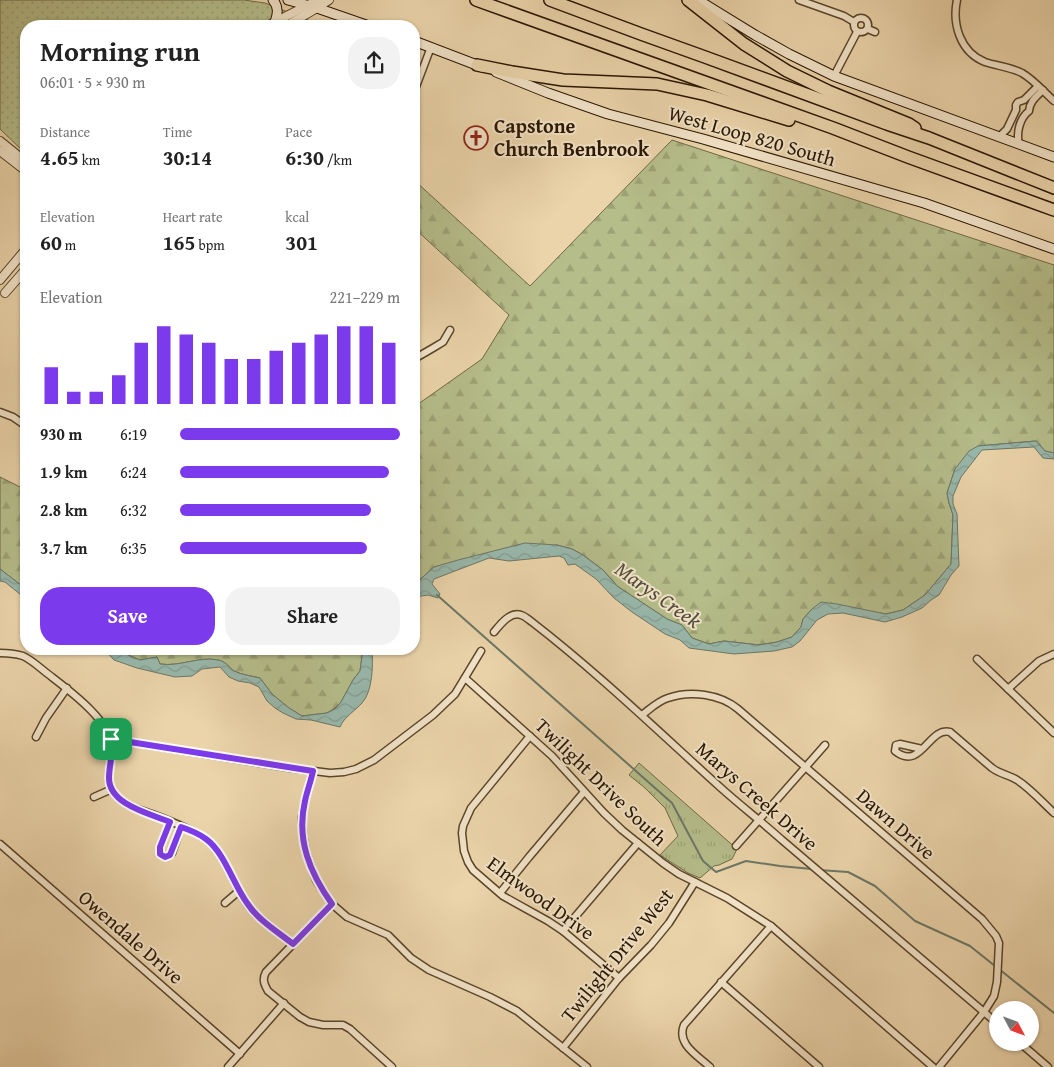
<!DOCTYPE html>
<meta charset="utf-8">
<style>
body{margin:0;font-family:"Gentium Book Plus",serif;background:#f2f2f2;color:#222;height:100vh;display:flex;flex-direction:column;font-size:19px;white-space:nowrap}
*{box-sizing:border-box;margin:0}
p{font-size:16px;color:#767676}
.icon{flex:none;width:28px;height:28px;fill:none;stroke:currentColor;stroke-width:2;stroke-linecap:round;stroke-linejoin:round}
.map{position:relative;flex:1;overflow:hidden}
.panel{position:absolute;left:20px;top:20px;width:400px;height:635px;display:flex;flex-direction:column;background:#fff;border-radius:20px;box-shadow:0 1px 4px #0004}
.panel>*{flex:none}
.needle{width:32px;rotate:131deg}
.buttons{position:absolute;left:989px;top:1001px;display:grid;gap:10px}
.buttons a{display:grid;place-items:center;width:50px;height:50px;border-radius:50%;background:#fff;box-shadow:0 1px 4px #0004;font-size:25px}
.pin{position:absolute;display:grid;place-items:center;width:42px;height:42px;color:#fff;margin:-21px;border-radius:10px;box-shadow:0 2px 8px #0006}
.round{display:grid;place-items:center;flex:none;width:52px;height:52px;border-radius:20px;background:#f2f2f2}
.overview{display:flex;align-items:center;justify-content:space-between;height:85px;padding:0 20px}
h1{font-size:28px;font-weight:600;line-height:38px}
.figures{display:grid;grid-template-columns:repeat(3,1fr);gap:8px;height:85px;padding:5px 20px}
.figures div{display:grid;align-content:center}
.figures b{font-size:21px;font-weight:600}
.figures small{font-size:14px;font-weight:400}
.figures p{font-size:14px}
.chart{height:140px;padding:10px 20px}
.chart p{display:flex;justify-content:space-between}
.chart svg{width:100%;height:90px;margin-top:5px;stroke:#7c3aed;stroke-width:6}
.button{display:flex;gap:10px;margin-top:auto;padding:10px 20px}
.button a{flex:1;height:58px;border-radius:20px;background:#7c3aed;color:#fff;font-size:20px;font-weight:600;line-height:58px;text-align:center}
.button a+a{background:#f2f2f2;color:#222}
ul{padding:0 20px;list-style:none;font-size:16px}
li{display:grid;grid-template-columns:80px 60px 1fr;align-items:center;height:38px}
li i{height:12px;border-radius:6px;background:#7c3aed}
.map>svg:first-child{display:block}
.grass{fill:url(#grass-dots);stroke:#6f6945}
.forest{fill:url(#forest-firs);stroke:#6f6945}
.park{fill:url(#park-tufts);stroke:#6f6945}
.water{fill:url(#water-waves);stroke:#6c7767}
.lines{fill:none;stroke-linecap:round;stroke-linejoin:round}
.stream{stroke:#6c7767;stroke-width:2}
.minor-casing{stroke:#5a452a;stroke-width:9}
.tertiary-casing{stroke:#5a452a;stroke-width:10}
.secondary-casing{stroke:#291500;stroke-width:11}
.motorway-casing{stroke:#291500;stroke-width:14}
.minor{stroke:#f2e3c8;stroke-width:6}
.tertiary{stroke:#f2e3c8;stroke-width:8}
.secondary{stroke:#f2e3c8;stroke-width:9}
.motorway{stroke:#ebd4aa;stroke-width:11}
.route-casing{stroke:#fff;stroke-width:10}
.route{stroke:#7c3aed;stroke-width:6}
.labels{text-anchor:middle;stroke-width:4;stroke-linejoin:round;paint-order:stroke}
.poi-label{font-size:20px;font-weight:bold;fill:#291500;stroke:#f2e3c8;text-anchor:start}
.street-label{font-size:20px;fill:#291500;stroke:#f2e3c8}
.water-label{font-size:21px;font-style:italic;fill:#504e3c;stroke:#f2e3c8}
</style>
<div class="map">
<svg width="1054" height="1067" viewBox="0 0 1054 1067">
<defs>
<pattern id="grass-dots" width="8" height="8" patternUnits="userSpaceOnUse" patternTransform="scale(1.25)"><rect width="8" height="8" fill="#b5bd8a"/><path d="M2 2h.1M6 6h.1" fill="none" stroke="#9ca275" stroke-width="1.8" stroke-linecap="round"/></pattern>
<pattern id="forest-firs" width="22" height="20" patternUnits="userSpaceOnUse" patternTransform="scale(1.25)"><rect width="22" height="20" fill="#b5bd8a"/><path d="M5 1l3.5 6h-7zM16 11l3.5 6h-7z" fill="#9ca275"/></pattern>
<pattern id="park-tufts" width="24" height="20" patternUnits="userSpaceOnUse" patternTransform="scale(1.25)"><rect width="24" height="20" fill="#b5bd8a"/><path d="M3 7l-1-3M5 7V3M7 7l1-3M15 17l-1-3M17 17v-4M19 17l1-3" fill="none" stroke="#9ca275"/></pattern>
<pattern id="water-waves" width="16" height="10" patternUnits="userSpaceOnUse" patternTransform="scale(1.25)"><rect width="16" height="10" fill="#98b8ac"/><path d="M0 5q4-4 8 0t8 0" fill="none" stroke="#839d92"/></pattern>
</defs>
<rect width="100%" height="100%" fill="#ebd4aa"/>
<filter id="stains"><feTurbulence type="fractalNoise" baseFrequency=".004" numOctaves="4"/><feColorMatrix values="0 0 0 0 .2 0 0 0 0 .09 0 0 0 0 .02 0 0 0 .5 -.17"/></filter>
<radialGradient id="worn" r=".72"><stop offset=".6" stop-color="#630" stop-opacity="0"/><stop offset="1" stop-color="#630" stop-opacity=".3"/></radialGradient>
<polygon class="grass" points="0,0 244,0 265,3 323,26 26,26 26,154 0,129"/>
<g class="forest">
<polygon points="672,140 1054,265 1054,453 1045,451 1036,441 978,446 955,469 947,493 949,503 953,515 951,564 925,595 903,610 886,614 868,611 812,609 803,619 801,627 792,637 777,642 759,645 724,641 709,644 692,638 682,625 667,619 617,586 603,570 583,555 572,549 557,545 434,567 414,585 414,407 482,359 509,315 414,228 414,180 530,286"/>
<polygon points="0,477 26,490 26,589 0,569"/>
<path d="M111,649h252l-3,22 -7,9 -12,22 -6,6 -8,5 -25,3 -13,-8 -17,-14 -12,-16c-8,-2 -18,-3 -26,-7 -5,-4 -9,-10 -16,-11 -19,-4 -38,7 -58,4l-3,-7 -17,3 -19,-8h-7z"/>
</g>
<polygon class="park" points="639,763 737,849 732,859 719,865 714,866 700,878 688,873 660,855 678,836 665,808 645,788 629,775"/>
<g class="water">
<polygon points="1036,441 1045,451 1054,453 1054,459 1043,458 1034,447 982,450 961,477 953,496 953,504 957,514 959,566 951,575 939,595 931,600 922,608 902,617 885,622 843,613 828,614 817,620 800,641 792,647 774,651 734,654 689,648 680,640 665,634 632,612 614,598 596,579 575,564 568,565 564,558 559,556 509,561 489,558 434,579 432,584 440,594 438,598 428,595 414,597 414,585 434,567 458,560 525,543 557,545 572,549 583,555 603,570 617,586 667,619 682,625 692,638 709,644 724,641 759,645 777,642 792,637 801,627 803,619 812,609 821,602 837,604 886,614 903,610 925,595 951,564 953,515 949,503 947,493 955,469 969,451 978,446"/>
<polygon points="0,569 26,589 26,599 5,582 0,581"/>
<path d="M104,649h7l3,3h7l19,8 17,-3 3,7c20,3 39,-8 58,-4 7,1 11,7 16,11 8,4 18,5 26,7l12,16 17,14 13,8 25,-3 8,-4 6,-7 12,-22 7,-9 3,-22h9c1,16 1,42 -10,54 -7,8 -18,14 -22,24l-29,-7 -15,-1 -13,-6 -8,-5 -8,-7 -8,-14 -9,-4 -12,-2 -9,-4 -9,-10 -18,2 -10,7 -17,1 -38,-9 -23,-8z"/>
</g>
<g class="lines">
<g class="stream">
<polyline points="437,595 672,803 703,861 716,872 746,861 780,866 812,869"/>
<polyline points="819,870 848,872 875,886 915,921 970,946 995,966"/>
<polyline points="999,969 1054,1013"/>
</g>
<g class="minor-casing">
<g id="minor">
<polyline points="799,0 844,16 854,22"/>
<path d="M957,0c-5,24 3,52 28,62 12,4 25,5 37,11 12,7 22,19 32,28"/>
<circle cx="861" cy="25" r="7"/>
<polyline points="868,29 875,32"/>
<polyline points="834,76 857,32"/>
<polyline points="414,92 431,47"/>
<polyline points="1000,136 1007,129 1016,110 1016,105 1018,102 1024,100 1038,86"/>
<path d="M1019,144c-3,-12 1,-26 10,-33 1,-10 7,-14 14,-21"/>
<polyline points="414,359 433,348 443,342 450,330"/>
<polyline points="0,412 13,417 26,426"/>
<path d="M494,632c6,-7 16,-21 27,-17 4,1 8,5 11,7 66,51 127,110 189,166 20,18 41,34 61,52l216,184"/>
<path d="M0,653c7,0 16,1 23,3 9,4 17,12 25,18 22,17 62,46 65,74 -2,14 -8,32 0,44 9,13 26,18 39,22 16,6 42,16 55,26 19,15 26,45 40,64 12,16 31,28 46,40"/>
<polyline points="977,659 1054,733"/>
<polyline points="465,678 552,756 604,813 622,830 663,863 679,874 727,898 771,926 933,1067"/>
<polyline points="1008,689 1039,661 1054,654"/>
<path d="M642,715c8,-6 16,-14 26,-17 22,-8 52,-4 70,11l244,210 14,17 3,7 -2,39 -3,14 -10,16 -45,55"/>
<polyline points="530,736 471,808 463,826 462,833 464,851 468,862 473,870 503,896 548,921 563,931 619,978"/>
<polyline points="36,737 46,718 67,688"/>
<polyline points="111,739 290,768 330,773 344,772 356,769 374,760 433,715 455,694 481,651"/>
<path d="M922,749l-22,-5 -4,1 -1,6c26,21 34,-25 55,-19l42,36c8,6 17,7 25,12 13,8 26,23 37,33"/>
<polyline points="313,771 305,801 302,817 303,835 306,852 316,880 332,904 347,917 388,935 411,958 429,970 490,997 517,1011 587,1067"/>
<polyline points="94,797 112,789"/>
<polyline points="170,822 160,847 160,853 165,857 170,855 172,853 181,827"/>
<polyline points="0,844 240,1054"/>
<polyline points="736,846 825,745"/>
<polyline points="500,893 529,857 584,792"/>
<polyline points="225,903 239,891"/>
<path d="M332,904l-66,68c-4,7 -2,12 2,19l32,26 9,5 14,3h20l7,4 42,38"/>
<polyline points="563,931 638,843"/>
<polyline points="721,982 819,1067"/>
<polyline points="1019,1042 1048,1067"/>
<polyline points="563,1048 619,978 651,945 669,923 695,882"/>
<polyline points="228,1067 284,1003"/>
<path d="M710,1067c-12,-11 -34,-23 -26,-42l87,-99"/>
</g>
</g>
<g class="tertiary-casing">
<g id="tertiary">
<polyline points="267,26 318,0"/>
<polyline points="286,26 317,8 329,0"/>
<polyline points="0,141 26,162"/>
<polyline points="0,151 26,171"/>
<polyline points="0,280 26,249"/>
<polyline points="5,293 26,269"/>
</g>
</g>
<g class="secondary-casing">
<g id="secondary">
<path d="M273,0c6,7 5,14 2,22"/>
<polyline points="288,0 317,8 369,26"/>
<polyline points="698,0 755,35 789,54 834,76 1054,157"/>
<polyline points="414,41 482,67"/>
<polyline points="496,72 548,93 608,114 703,139 924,203 1054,249"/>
</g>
</g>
<g class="motorway-casing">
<g id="motorway">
<polyline points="476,0 833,128 908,157 1054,210"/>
<polyline points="550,0 641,34 705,57 887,124 929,138 1054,188"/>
<polyline points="688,0 744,44 787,71 828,91 909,124 915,128"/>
<polyline points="477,65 512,72 563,80 657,84 707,95 789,120"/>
</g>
</g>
<use href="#minor" class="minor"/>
<use href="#tertiary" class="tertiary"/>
<use href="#secondary" class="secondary"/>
<use href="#motorway" class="motorway"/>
</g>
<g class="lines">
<g class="route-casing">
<path id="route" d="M111,739l202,32c-2,10 -6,20 -8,30 -9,39 5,72 27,103l-39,40c-15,-12 -35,-24 -46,-41 -14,-19 -22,-50 -41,-64 -8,-6 -16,-9 -25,-12l-11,28 -5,2 -5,-3v-7l10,-25c-19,-8 -61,-17 -61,-44 0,-13 5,-26 2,-39z"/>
</g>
<use href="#route" class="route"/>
</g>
<defs>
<g id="church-ring" transform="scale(1.25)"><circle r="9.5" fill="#f2e3c8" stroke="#8f2418" stroke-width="1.5"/><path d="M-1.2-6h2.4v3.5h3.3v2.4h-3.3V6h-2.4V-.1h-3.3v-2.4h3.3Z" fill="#8f2418"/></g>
</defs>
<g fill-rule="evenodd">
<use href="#church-ring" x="476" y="138"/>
</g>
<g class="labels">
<g class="poi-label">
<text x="494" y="133">Capstone<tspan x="494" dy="23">Church Benbrook</tspan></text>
</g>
<g class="street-label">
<text transform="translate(752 136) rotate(16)" y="7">West Loop 820 South</text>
<text transform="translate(601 782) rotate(44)" y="7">Twilight Drive South</text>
<text transform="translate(757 796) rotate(41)" y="7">Marys Creek Drive</text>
<text transform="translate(896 824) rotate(41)" y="7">Dawn Drive</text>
<text transform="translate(541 898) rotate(36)" y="7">Elmwood Drive</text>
<text transform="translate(131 937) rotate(41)" y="7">Owendale Drive</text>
<text transform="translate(617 955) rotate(-51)" y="7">Twilight Drive West</text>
</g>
<g class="water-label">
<text transform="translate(658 595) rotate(35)" y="7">Marys Creek</text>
</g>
</g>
<rect width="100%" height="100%" filter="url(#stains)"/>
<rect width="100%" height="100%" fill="url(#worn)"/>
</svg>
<div class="buttons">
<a><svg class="needle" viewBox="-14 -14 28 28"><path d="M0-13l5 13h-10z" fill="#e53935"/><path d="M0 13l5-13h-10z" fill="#767676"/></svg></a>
</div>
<div class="pin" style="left:111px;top:739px;background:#1e9e55"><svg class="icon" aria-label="arrive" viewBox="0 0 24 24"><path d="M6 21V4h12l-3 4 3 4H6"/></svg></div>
<section class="panel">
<div class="overview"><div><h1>Morning run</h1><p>06:01 · 5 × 930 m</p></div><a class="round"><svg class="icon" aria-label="share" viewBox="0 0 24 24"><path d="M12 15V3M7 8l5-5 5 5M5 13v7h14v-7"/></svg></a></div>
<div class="figures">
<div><p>Distance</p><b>4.65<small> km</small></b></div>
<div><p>Time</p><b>30:14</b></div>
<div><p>Pace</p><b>6:30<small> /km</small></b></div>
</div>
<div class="figures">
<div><p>Elevation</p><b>60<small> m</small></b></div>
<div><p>Heart rate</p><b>165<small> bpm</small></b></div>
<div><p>kcal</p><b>301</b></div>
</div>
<div class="chart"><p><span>Elevation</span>221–229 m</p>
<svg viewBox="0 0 160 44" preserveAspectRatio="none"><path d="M5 44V26M15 44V38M25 44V38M35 44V30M45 44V14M55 44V6M65 44V10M75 44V14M85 44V22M95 44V22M105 44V18M115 44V14M125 44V10M135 44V6M145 44V6M155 44V14"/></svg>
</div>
<ul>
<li><b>930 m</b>6:19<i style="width:100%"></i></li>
<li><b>1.9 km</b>6:24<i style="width:95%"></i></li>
<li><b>2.8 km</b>6:32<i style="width:87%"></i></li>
<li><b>3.7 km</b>6:35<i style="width:85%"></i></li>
</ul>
<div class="button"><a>Save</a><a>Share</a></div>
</section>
</div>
